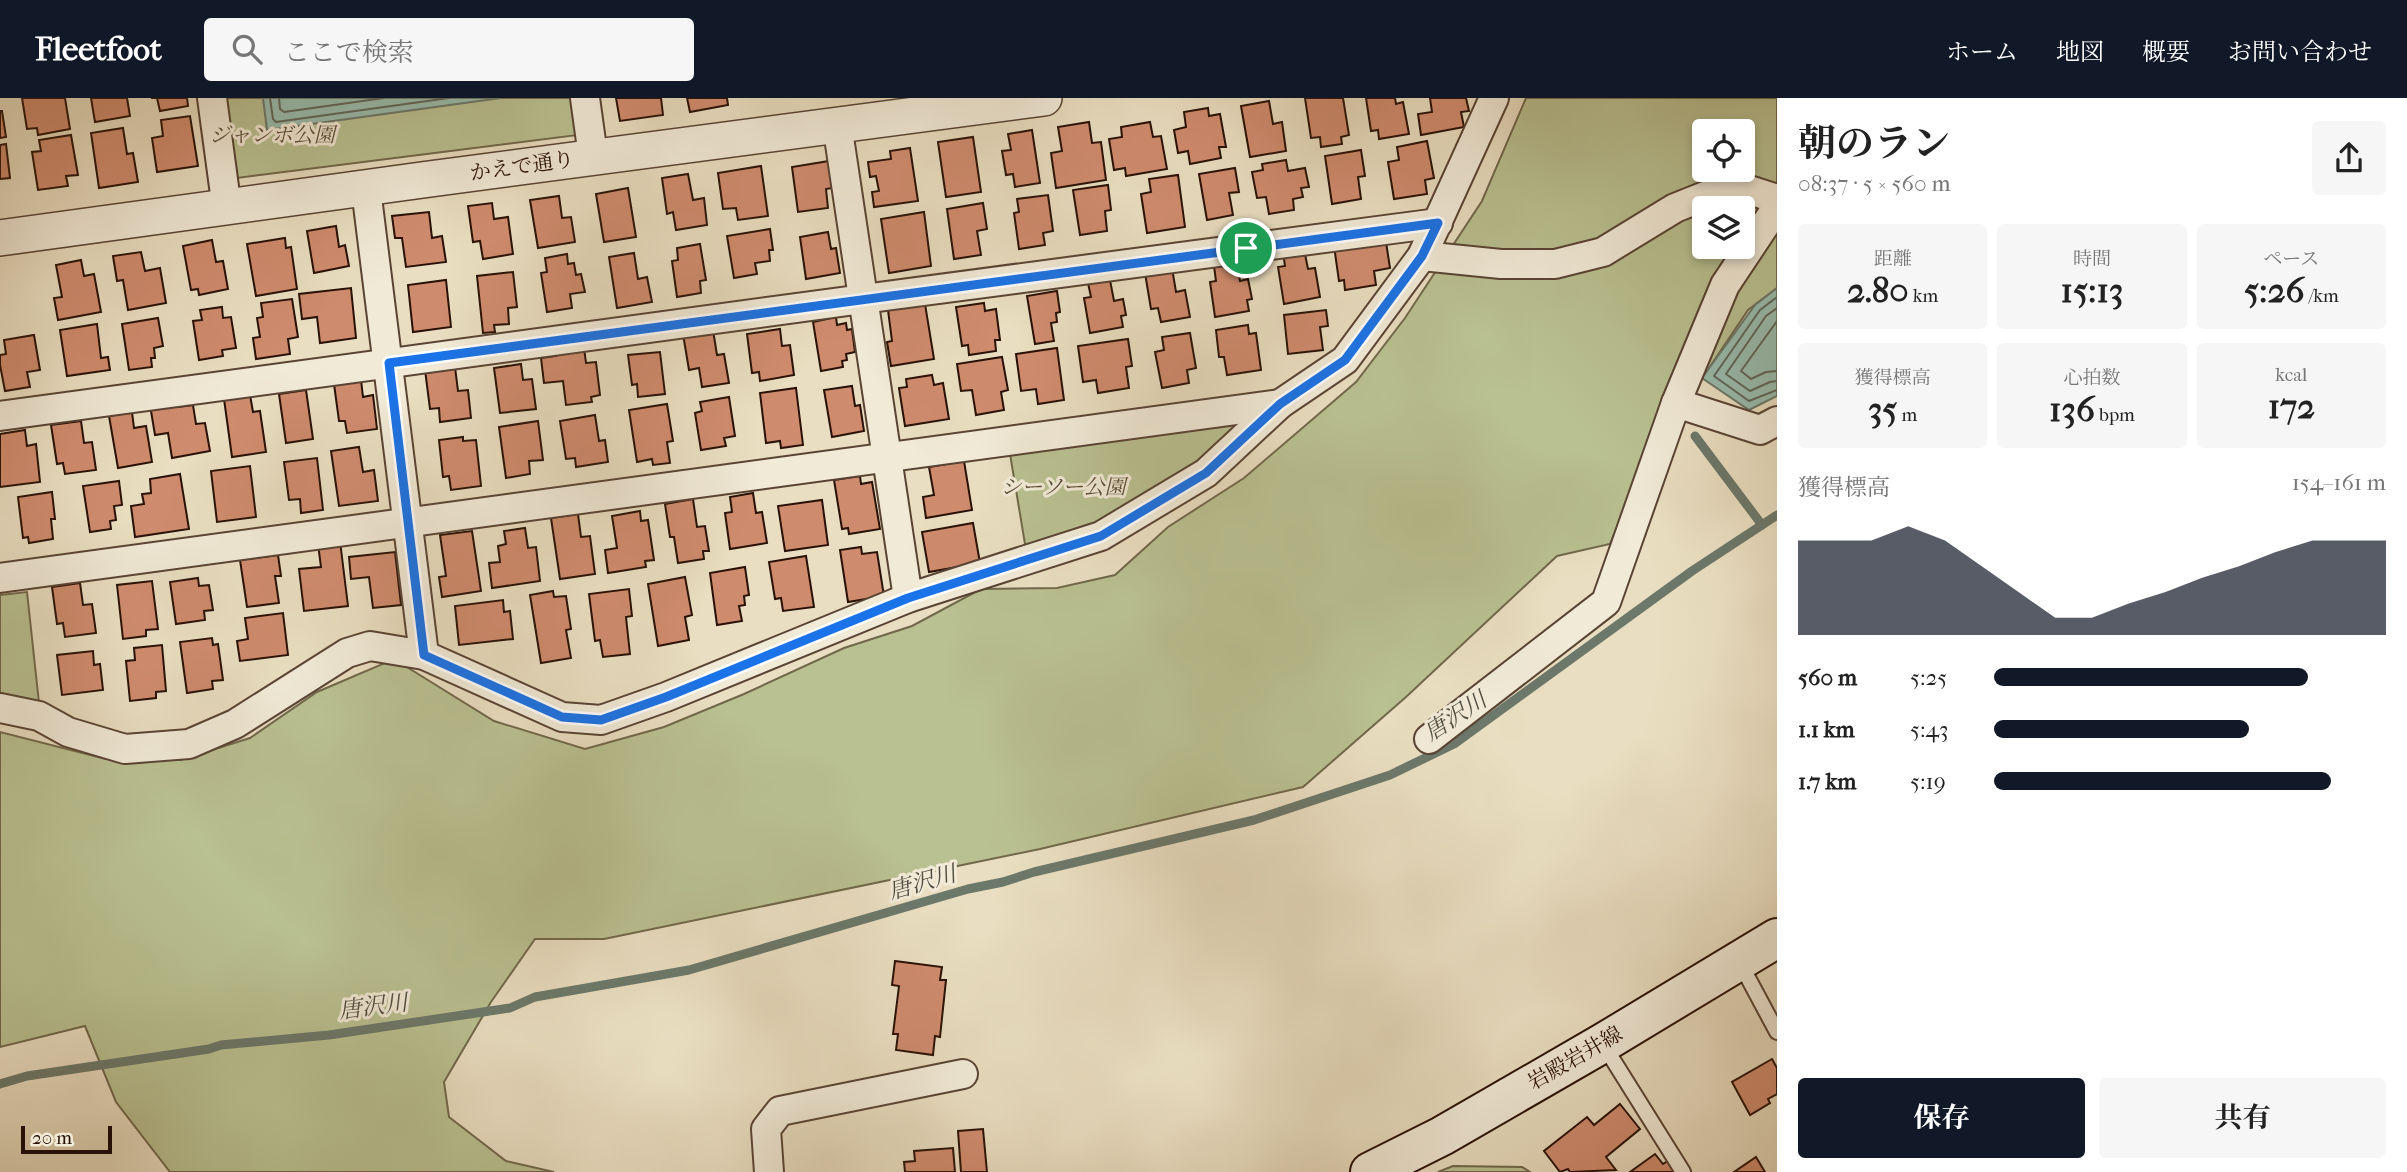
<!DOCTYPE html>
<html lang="ja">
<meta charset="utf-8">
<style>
body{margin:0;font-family:"IM FELL French Canon","Noto Serif JP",serif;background:#f6f6f6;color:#222;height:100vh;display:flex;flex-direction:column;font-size:26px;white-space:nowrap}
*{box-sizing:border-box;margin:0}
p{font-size:23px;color:#767676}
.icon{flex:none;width:38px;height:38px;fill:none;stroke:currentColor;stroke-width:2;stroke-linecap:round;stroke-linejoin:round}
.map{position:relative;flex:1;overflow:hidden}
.details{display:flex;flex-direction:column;background:#fff;width:630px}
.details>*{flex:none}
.buttons{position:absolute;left:1692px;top:21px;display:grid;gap:14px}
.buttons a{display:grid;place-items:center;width:63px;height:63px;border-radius:7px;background:#fff;box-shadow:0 4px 10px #0003;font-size:35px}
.scale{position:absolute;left:21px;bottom:18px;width:91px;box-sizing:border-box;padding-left:7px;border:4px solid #291105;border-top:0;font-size:19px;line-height:24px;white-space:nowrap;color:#291105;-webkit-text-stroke:5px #f1ead7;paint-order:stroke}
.pin{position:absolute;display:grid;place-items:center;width:60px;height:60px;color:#fff;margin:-30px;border:4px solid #fff;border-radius:50%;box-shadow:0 2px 7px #0007}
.round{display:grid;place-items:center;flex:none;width:74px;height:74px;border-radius:7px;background:#f6f6f6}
.head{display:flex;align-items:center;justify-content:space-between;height:119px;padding:0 21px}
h1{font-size:38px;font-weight:700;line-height:52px}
.metrics{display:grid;grid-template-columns:repeat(3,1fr);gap:10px;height:119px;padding:7px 21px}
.metrics div{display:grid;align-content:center;border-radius:7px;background:#f6f6f6;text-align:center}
.metrics b{font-size:35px;font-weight:700}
.metrics small{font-size:19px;font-weight:400}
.metrics p{font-size:19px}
.chart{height:196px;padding:14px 21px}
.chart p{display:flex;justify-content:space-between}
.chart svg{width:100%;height:126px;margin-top:7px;fill:#111827;opacity:.7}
.button{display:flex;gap:14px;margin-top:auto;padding:14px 21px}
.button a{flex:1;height:80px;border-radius:7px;background:#111827;color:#fff;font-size:28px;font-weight:700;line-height:80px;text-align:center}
.button a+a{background:#f6f6f6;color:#222}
ul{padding:0 21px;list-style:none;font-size:23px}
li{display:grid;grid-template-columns:112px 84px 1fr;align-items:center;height:52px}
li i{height:18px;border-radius:9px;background:#111827}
header{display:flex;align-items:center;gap:42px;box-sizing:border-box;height:98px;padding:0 35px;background:#111827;color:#fff}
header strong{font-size:33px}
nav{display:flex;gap:38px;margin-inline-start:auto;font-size:24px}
.search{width:490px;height:63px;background:#f6f6f6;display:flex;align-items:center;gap:18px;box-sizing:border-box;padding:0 24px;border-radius:7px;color:#767676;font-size:26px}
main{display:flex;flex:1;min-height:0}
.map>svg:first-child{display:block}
.green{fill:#b9c091;stroke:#71684b;stroke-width:2;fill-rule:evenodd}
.water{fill:#98bcae;stroke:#6c786a;stroke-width:2}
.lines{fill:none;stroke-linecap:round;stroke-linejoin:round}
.shore{stroke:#60665a;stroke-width:2}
.stream{stroke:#6c786a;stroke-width:9}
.building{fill:#cf8b6e;stroke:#291105;stroke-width:2}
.service-casing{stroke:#594434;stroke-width:18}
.minor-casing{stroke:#594434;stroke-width:32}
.tertiary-casing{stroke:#594434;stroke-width:38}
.secondary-casing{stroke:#291105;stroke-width:42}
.service{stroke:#f1ead7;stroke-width:14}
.minor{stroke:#f1ead7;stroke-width:28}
.tertiary{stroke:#f1ead7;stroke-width:35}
.secondary{stroke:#f1ead7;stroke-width:38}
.route-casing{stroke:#fff;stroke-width:14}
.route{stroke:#1a73e8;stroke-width:9}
.labels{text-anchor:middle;stroke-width:6;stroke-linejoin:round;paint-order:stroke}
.park-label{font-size:21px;font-style:italic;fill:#5b4e36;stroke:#f1ead7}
.street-label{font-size:21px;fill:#291105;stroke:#f1ead7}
.water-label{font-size:23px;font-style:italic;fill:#504d40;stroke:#f1ead7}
</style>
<header>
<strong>Fleetfoot</strong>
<div class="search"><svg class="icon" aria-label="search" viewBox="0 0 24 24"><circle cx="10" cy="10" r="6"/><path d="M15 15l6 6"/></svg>ここで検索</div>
<nav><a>ホーム</a><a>地図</a><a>概要</a><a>お問い合わせ</a></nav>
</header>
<main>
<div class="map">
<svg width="1777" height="1074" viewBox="0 0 1777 1074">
<rect width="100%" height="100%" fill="#e9dec1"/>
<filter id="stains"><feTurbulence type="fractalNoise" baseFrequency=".00286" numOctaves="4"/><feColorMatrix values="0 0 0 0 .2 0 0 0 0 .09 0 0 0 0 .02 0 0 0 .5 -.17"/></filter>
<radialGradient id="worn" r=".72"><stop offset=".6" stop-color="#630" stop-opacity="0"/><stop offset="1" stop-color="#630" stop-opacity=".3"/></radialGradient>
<g class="green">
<polygon points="226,0 573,0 578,37 237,80"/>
<path d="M1526,0h251v190l-29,22 -51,76 -44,59 -43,99 -53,12 -151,141 -103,90 -263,62 -436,90h-69l-44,63 -47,80 5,35 57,44 48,11h-384l-54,-70 -31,-76 -85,21v-315l106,27 74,1 70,-22 67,-46 77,-33 100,62 91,28 79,-22 80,-33 100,-46 68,-22 69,-37 76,-1 58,-13 53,-48 76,-49 112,-96 49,-64 77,-117zM1704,33h39v39h-39zM1704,110h39v39h-39z"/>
<polygon points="1242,320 1201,369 1098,427 1026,452 1009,350"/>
<polygon points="27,494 39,605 0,595 0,497"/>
<polygon points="1453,1068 1522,1069 1530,1074 1438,1074"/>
</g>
<g class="water">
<polygon points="263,0 501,0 267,32"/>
<polygon points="1777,190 1777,298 1749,312 1702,280 1755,207"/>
</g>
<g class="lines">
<g class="shore">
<polyline points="270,0 273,21 276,24 449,0"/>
<polyline points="279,0 280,11 284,14 384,0"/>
<polyline points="1777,199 1760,212 1714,278 1749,303 1777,292"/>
<polyline points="1777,210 1766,218 1726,276 1750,293 1770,284 1777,283"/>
<polyline points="1777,223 1741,273 1751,281 1766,274 1777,273"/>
</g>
<g class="stream">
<polyline points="1695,338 1762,427"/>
<polyline points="0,986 27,978 209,951 221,947 329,937 510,910 535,899 689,872 968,791 1003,784 1034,774 1254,722 1390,677 1454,646 1692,473 1777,417"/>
</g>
</g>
<g class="building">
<polygon points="22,0 65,0 70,31 38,37 37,30 27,31"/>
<polygon points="91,0 127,0 130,18 95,24"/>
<polygon points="151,0 187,0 188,8 160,13 157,0"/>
<polygon points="616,0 661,0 663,17 620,23"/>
<polygon points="687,0 727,0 728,7 690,14"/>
<polygon points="1305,0 1343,0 1349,37 1341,39 1342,46 1321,49 1320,39 1311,40"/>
<polygon points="1366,0 1395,0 1396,6 1403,4 1409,36 1379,41 1378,32 1371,33"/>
<polygon points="1430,0 1466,0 1469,13 1461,14 1464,29 1421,37 1418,16 1432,14"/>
<polygon points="1269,3 1273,26 1282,24 1286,53 1250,59 1241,8"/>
<polygon points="1208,10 1209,18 1220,16 1226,49 1219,49 1221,60 1190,66 1188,53 1178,55 1174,32 1186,29 1184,14"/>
<polygon points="0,13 2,13 6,39 0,40"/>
<polygon points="190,18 198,68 157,74 152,40 163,38 161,22"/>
<polygon points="1089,24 1092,45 1101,44 1106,82 1056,90 1051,55 1062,53 1058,29"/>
<polygon points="1150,24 1153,39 1161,38 1167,71 1126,78 1125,70 1114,72 1109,41 1122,39 1121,29"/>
<polygon points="123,30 127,56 133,55 138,84 99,90 91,35"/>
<polygon points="1032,32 1040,85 1015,89 1013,76 1006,77 1002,53 1011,52 1008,36"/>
<polygon points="71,37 78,77 66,78 68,88 38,92 32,54 41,53 39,42"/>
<polygon points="973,39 981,94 946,99 938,44"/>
<polygon points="1427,43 1434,80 1425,82 1427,96 1394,101 1388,64 1399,62 1397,49"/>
<polygon points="6,46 10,80 0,81 0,47"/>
<polygon points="910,50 918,103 874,109 872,94 879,93 876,78 870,79 868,64 891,61 890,53"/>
<polygon points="1361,52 1365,78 1358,79 1361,101 1332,106 1325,58"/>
<polygon points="1286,62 1288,73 1305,70 1309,89 1301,90 1303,99 1293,101 1294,112 1269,116 1266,99 1257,100 1252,74 1263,72 1262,66"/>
<polygon points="829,63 832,90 826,91 828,110 798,114 792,69"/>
<polygon points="761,68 768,118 738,122 736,110 723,111 718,75"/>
<polygon points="1235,70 1239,94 1229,95 1233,117 1207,122 1199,76"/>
<polygon points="688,76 693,102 704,100 707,127 676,132 673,114 667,116 662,80"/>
<polygon points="1178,77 1185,129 1147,135 1141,96 1151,94 1149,81"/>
<polygon points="1108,87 1111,112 1105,113 1107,133 1080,137 1073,92"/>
<polygon points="628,90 636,139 604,144 596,96"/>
<polygon points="1048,97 1053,133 1043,135 1045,147 1019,151 1014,115 1019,114 1017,101"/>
<polygon points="559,98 562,120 571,119 575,144 538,150 530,102"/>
<polygon points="492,105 494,121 508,119 513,156 483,161 480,143 473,144 468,108"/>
<polygon points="983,105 987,131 977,133 981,157 954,161 947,111"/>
<polygon points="429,114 432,140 442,138 446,164 406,169 402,140 395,140 392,118"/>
<polygon points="924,114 931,168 889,175 881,121"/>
<polygon points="336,128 339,149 345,147 349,168 314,175 307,133"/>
<polygon points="770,131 773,152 769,152 770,163 755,165 757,176 734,180 727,138"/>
<polygon points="828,134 831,151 836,150 840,175 806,181 800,139"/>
<polygon points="285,140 286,150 291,149 297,191 256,198 247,146"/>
<polygon points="212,142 216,164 223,163 228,191 199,197 198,191 191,192 183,148"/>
<polygon points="1386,144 1390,170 1374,173 1376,187 1345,192 1344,182 1339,183 1334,148"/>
<polygon points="700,146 706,182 700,183 701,195 677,199 672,163 678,162 677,150"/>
<polygon points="1304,151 1308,171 1315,170 1320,199 1284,206 1278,169 1285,168 1283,154"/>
<polygon points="141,154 145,173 160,170 166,205 128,212 123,182 117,183 113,158"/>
<polygon points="634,155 638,181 647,179 652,204 617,210 609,159"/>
<polygon points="567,156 568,166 574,165 576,177 581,176 585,194 570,196 572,210 547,214 541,175 547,174 545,160"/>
<polygon points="81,162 84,178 94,176 101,214 58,222 54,200 62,199 56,167"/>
<polygon points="1237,164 1240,183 1248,181 1252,201 1247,202 1249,213 1215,219 1210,184 1216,183 1214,168"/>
<polygon points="1172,170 1176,194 1185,192 1190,219 1161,224 1158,210 1151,211 1145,175"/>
<polygon points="513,174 517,209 508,210 509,226 494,227 495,234 483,235 477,178"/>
<polygon points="446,182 451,229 413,234 408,187"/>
<polygon points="1110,182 1114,203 1123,201 1126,217 1121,218 1123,229 1090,235 1084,200 1091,199 1088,185"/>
<polygon points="351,190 356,240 320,245 317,219 302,221 299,196"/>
<polygon points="1057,193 1060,214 1056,215 1057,224 1051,225 1054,243 1035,246 1027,198"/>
<polygon points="292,201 298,239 288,241 290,256 256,261 253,240 260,239 257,220 263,219 261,205"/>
<polygon points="984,205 985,213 996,211 1000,242 995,242 996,253 969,257 968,247 962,248 956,209"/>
<polygon points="925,206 934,261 891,268 887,244 892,243 888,212"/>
<polygon points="222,209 223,220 231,219 236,250 222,252 223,258 199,262 193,223 202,222 200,212"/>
<polygon points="1326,212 1328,228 1320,229 1323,252 1288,256 1284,217"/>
<polygon points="836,219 837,227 846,225 847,232 852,231 855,254 846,256 847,262 842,263 843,269 821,273 813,224"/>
<polygon points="158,220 163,248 154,250 155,260 151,260 152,269 129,272 122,226"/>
<polygon points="97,226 101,260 108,259 110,272 67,278 60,232"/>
<polygon points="1248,227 1249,236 1256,235 1261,272 1227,277 1224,259 1219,259 1216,232"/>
<polygon points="780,231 782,248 790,247 794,277 760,283 759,274 752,275 747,236"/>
<polygon points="713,232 717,257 724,256 729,285 702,289 699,270 689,272 683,236"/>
<polygon points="1190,235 1196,270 1187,272 1189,285 1162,290 1155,254 1164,252 1162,239"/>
<polygon points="34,237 40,272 27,274 30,289 5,293 0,267 0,257 6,256 4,242"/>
<polygon points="1128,241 1132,268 1126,269 1129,290 1098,295 1096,282 1083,284 1078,248"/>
<polygon points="584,250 586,265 596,264 600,297 591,299 592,304 566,307 563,283 544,285 541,260 556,258 555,253"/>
<polygon points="1057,250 1064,302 1038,306 1036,291 1021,293 1016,256"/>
<polygon points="660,254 665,296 638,299 637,286 632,287 628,257"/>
<polygon points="1002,259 1008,292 1001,294 1004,312 976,317 972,292 961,293 957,266"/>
<polygon points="521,266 523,282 532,281 536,311 500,315 494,270"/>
<polygon points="455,269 458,293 468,292 471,320 440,324 439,310 430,311 425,272"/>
<polygon points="932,277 934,287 943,285 949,321 905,328 899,290 907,289 906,281"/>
<polygon points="361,282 363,299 373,297 377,331 347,335 345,323 339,323 334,286"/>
<polygon points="852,288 855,308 860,307 864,333 832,339 824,292"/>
<polygon points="796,290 803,347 781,350 780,343 766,345 760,295"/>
<polygon points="306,292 313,341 286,345 279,296"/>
<polygon points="250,297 253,314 260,313 266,354 232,359 224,301"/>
<polygon points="729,299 735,338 724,340 726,348 701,352 695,315 702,313 700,304"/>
<polygon points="177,303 178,309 193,307 196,326 205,325 210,353 172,360 168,335 155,337 150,307"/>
<polygon points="667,306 673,343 667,344 670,365 653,367 652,361 637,364 629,312"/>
<polygon points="132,314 134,330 146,328 152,364 118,370 109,318"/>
<polygon points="595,317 599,343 605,342 608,364 576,369 575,360 566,361 560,323"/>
<polygon points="81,323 84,345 92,344 96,372 65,376 63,365 57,366 51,327"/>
<polygon points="538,323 543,362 529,363 530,376 506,380 499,329"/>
<polygon points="25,332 27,348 36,346 40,384 0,389 0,336"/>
<polygon points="463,339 463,343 476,342 481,388 451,392 449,378 443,379 439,342"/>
<polygon points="359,349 363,374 374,372 378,403 339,408 331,353"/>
<polygon points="317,360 323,412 301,415 300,401 289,402 284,364"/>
<polygon points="964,363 972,412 926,420 923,399 934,397 929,369"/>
<polygon points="250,368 256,419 217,424 211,373"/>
<polygon points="180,376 189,431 135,439 131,408 144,406 142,396 151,395 150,381"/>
<polygon points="860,378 861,386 872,384 880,431 849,436 848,430 842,431 834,382"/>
<polygon points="119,383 122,407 114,408 116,422 110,423 111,431 90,434 83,388"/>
<polygon points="52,394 55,421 51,421 53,441 29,445 28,439 23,440 18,399"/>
<polygon points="753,395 756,415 762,414 767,445 730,451 725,415 732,414 730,399"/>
<polygon points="693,401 697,429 705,428 709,453 703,453 704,461 678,465 674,439 670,439 665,406"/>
<polygon points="822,402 828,447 785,453 778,408"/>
<polygon points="640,413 641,423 648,422 654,462 645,463 646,469 608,475 605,452 617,450 612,418"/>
<polygon points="578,416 581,439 590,438 595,476 560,481 551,420"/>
<polygon points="973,425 980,465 929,474 922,434"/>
<polygon points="525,430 528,450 536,449 540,483 492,490 489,465 500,464 498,448 506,446 504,433"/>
<polygon points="472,433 481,493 442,499 439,479 446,478 440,437"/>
<polygon points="340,443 348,508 304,513 299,471 321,469 318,446"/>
<polygon points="861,449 862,456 877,454 884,498 848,504 840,452"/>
<polygon points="395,454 401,507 373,510 369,479 351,481 349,459"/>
<polygon points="278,457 281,478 275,478 279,505 247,509 240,462"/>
<polygon points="806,458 814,509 783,513 781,500 775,501 769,464"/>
<polygon points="745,469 749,497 744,498 745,507 739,508 742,523 717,527 710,475"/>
<polygon points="685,479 692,517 685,519 689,542 658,548 648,486"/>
<polygon points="198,480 199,488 209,487 213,512 204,513 205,522 176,526 170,484"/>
<polygon points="152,483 158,531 146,532 146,538 123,541 117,487"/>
<polygon points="80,485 83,507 92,506 96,535 65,539 63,525 57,526 52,489"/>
<polygon points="629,491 632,518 626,519 630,556 603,559 600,542 595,543 589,496"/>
<polygon points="553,493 554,499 566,498 571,531 566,532 571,560 541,565 530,497"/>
<polygon points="503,502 504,514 510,513 513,541 459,547 455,508"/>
<polygon points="283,515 288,557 240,563 237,543 248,541 245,520"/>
<polygon points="212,540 213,547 218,546 223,582 212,583 213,591 187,595 180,544"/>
<polygon points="162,547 166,593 156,594 156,600 130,603 126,563 135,562 134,550"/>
<polygon points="93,553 94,567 100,566 103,592 62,597 57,557"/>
<polygon points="895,863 942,869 940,882 946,882 940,939 935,938 933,957 896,952 898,936 893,936 899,888 892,887"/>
<polygon points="1772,961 1777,970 1777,996 1768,1001 1770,1005 1750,1017 1732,984"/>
<polygon points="1620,1006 1640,1031 1606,1059 1616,1072 1570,1074 1568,1071 1560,1074 1544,1053 1587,1019 1594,1027"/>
<polygon points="983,1031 987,1074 961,1074 958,1033"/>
<polygon points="953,1050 955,1074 905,1074 904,1064 915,1063 914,1053"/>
<polygon points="1655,1056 1663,1066 1669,1062 1678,1074 1630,1074"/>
<polygon points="1756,1059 1765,1074 1734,1074"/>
</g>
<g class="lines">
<g class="service-casing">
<g id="service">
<polyline points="1739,863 1777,934"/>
<polyline points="1603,946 1683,1074"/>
</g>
</g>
<g class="minor-casing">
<g id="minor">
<polyline points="212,0 227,111"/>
<polyline points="585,0 593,58"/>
<polyline points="837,26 908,500"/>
<polyline points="366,91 424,557"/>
<polyline points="1422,158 1501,166 1555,166 1603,154 1675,110 1715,94 1740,89 1777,101"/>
<polyline points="1676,305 1760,332 1777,323"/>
<polyline points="0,318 863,201 1438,125"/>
<polyline points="0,480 1280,306"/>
<polyline points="0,610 39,618 68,634 125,651 189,646 235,626 347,555 370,548 424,557 562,619 601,622 666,599 908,500 1101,438 1206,375 1280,306 1345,262 1422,158 1494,0"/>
<polyline points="1429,641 1606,504 1676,305 1725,187 1777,109"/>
<polyline points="769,1074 766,1031 780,1013 963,976"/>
</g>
</g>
<g class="tertiary-casing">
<path id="tertiary" d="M0,140c348,-48 695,-96 1044,-140"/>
</g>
<g class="secondary-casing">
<polyline id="secondary" points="1370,1074 1442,1038 1603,945 1777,840"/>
</g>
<use href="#service" class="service"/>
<use href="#minor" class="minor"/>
<use href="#tertiary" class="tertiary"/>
<use href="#secondary" class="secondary"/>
</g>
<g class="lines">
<g class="route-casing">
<polygon id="route" points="1438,125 1422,158 1345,262 1280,306 1206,375 1101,438 908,500 666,599 601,622 562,619 424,557 389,265"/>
</g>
<use href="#route" class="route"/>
</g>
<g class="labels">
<g class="park-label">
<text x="272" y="44">ジャンボ公園</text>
<text x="1063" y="396">シーソー公園</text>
</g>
<g class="street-label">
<text transform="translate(522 68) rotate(-8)" y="7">かえで通り</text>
<text transform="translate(1575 960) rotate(-30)" y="7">岩殿岩井線</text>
</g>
<g class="water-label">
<text transform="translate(1455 618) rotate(-33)" y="8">唐沢川</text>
<text transform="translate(922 784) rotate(-16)" y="8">唐沢川</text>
<text transform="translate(373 908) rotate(-7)" y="8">唐沢川</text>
</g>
</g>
<rect width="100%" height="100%" filter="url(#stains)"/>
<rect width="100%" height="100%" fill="url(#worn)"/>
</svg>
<div class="buttons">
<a><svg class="icon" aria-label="locate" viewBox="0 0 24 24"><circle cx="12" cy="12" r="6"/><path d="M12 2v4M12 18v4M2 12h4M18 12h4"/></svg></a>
<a><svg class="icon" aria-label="layers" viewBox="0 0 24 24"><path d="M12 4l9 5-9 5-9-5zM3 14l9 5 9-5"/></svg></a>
</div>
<div class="scale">20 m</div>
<div class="pin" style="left:1246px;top:150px;background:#1e9e55"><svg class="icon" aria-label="arrive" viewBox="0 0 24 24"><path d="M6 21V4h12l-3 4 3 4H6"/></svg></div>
</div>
<section class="details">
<div class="head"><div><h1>朝のラン</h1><p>08:37 · 5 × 560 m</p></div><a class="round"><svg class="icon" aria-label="share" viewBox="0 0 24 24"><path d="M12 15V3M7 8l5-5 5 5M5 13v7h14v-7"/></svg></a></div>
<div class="metrics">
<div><p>距離</p><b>2.80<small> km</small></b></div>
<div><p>時間</p><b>15:13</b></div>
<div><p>ペース</p><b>5:26<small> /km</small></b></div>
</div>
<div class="metrics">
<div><p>獲得標高</p><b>35<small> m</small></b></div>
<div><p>心拍数</p><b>136<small> bpm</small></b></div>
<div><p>kcal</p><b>172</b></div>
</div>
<div class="chart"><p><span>獲得標高</span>154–161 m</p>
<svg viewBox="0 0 160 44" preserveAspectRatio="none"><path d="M0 44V11L10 11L20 11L30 6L40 11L50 20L60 29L70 38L80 38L90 33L100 29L110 24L120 20L130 15L140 11L150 11L160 11V44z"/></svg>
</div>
<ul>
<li><b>560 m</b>5:25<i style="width:80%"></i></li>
<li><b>1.1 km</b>5:43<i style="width:65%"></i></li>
<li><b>1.7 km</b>5:19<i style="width:86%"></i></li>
</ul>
<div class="button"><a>保存</a><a>共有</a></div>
</section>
</main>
